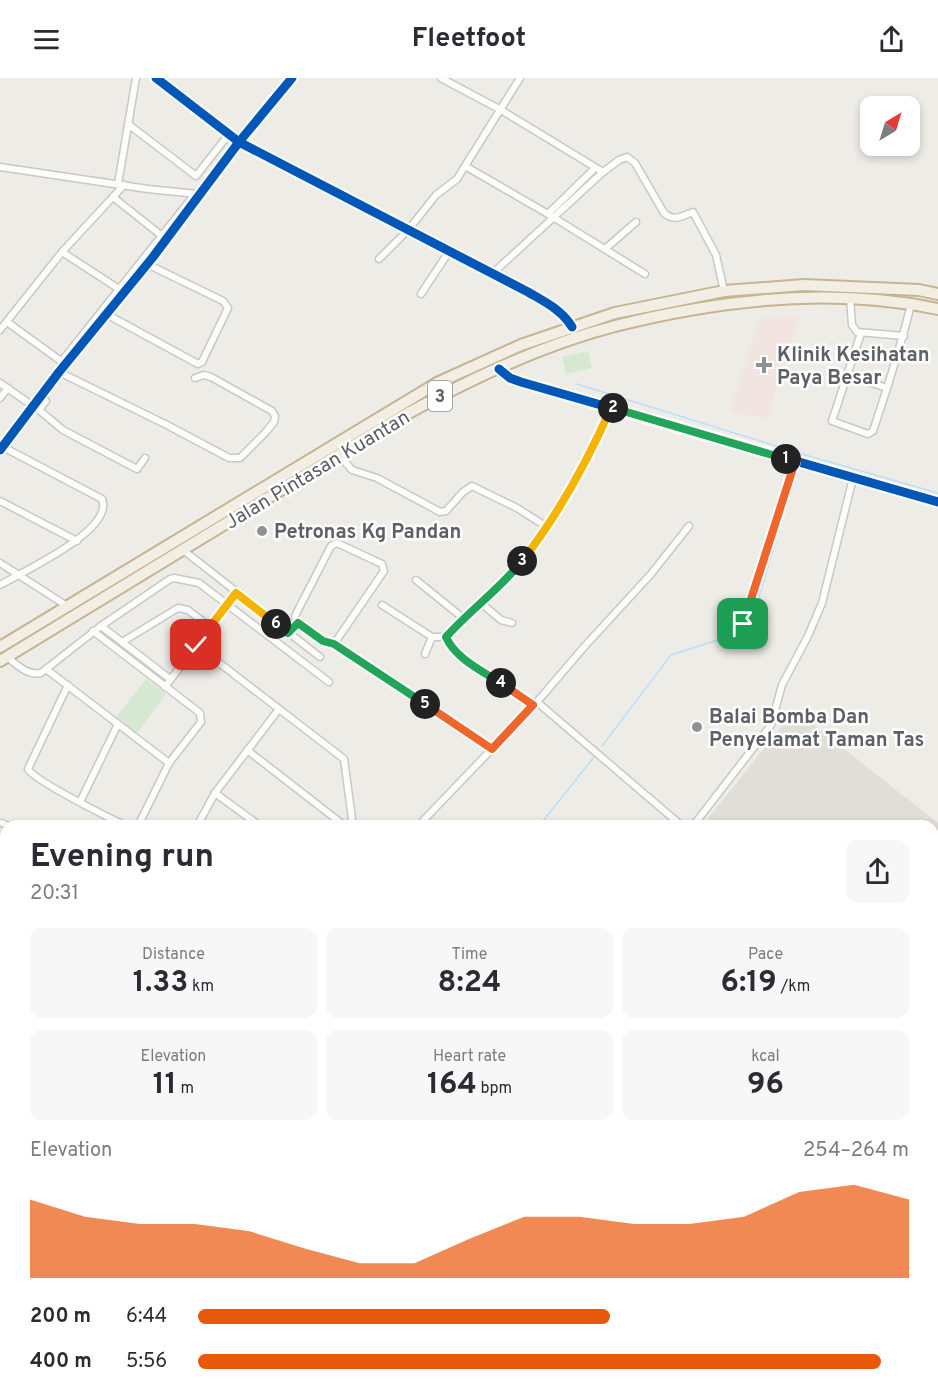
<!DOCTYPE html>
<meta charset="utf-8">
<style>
body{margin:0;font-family:Overpass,sans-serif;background:#f7f7f7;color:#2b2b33;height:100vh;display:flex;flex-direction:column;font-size:22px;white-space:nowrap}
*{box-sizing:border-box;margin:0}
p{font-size:20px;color:#7c7c81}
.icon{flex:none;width:33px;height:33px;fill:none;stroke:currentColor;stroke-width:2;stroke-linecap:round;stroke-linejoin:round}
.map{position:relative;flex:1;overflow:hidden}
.drawer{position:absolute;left:0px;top:742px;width:939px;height:578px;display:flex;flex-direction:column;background:#fff;border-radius:18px 18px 0 0;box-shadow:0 3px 9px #0003}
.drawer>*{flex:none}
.needle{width:39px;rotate:38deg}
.buttons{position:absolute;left:860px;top:18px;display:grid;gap:12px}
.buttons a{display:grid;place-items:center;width:60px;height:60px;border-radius:12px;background:#fff;box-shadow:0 3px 9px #0003;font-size:30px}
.pin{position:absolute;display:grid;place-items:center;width:51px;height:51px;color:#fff;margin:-26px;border-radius:12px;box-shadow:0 3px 9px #0006}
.km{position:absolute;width:30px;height:30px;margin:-15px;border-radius:50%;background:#222;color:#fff;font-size:16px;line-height:30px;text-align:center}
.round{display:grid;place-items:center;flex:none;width:63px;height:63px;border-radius:12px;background:#f7f7f7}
.head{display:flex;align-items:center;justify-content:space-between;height:102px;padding:0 30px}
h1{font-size:33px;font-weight:700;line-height:45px}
.stats{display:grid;grid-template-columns:repeat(3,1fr);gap:9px;height:102px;padding:6px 30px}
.stats div{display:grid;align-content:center;border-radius:12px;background:#f7f7f7;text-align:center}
.stats b{font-size:30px;font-weight:700}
.stats small{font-size:16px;font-weight:400}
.stats p{font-size:16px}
.chart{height:168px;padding:12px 30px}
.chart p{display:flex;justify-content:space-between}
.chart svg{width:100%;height:108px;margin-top:6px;fill:#ea580c;opacity:.7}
ul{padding:0 30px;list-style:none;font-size:20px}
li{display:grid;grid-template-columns:96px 72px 1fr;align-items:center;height:45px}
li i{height:15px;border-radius:8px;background:#ea580c}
header{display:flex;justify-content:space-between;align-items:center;height:78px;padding:0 30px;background:#fff;font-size:27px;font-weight:700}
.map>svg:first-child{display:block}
.education{fill:#e0ded7}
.medical{fill:#f2e4e1}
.green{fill:#d5e9d2}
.water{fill:#bbdff8}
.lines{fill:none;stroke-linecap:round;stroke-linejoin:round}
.stream{stroke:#bbdff8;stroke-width:1.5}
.minor-casing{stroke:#c8c8c8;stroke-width:9}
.trunk-casing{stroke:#c5b593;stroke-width:14}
.minor{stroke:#fcfcfb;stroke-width:6}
.trunk{stroke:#f2eee4;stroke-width:10}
.cycleway-casing{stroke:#fff;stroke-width:13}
.cycleway{stroke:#0057b8;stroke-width:9}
.split-1-casing{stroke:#fff;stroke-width:12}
.split-2-casing{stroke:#fff;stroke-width:12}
.split-3-casing{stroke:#fff;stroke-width:12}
.split-4-casing{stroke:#fff;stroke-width:12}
.split-5-casing{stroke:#fff;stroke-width:12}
.split-6-casing{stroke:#fff;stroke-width:12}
.split-7-casing{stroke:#fff;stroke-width:12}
.split-1{stroke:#f0652b;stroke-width:8}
.split-2{stroke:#22a559;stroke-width:8}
.split-3{stroke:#f5b400;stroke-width:8}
.split-4{stroke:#22a559;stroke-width:8}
.split-5{stroke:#f0652b;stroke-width:8}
.split-6{stroke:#22a559;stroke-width:8}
.split-7{stroke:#f5b400;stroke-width:8}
.poi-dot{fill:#8f9292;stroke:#fff;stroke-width:2}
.labels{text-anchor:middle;stroke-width:5;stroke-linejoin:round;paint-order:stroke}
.shield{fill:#fff;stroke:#8e9093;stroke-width:1.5}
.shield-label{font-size:18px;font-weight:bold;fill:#5d6165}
.poi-label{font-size:20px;font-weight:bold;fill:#5d6165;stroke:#fff;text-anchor:start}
.street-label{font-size:20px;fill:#5d6165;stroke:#fff}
</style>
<header><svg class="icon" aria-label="menu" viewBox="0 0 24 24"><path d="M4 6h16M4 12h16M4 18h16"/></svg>Fleetfoot<svg class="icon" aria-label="share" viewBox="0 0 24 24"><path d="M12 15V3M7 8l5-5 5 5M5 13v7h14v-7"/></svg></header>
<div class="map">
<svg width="938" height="1319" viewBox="0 0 938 1319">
<rect width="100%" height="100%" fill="#edece7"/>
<g class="education">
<polygon points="795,632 938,745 938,788 933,784 933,748 702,748"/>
<polygon points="938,867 938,954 933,950 933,875"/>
</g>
<polygon class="medical" points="799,238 767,341 730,333 760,241"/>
<g class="green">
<polygon points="588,273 592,290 566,296 562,279"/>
<polygon points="146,601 166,616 137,655 116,639"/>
</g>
<polygon class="water" points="938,979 938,1271 933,1268 933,982"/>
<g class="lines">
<g class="stream">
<polyline points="577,306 802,376 938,415"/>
<polyline points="602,668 671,577 749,552 798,388"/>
<polyline points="539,748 594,679"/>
<polyline points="934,808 938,804"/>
<polyline points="87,1319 91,1314"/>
<polyline points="506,1319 510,1314"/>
</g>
<g class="minor-casing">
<g id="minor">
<path d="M156,0l83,64 289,150c17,10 34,18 44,35"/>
<polyline points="441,0 501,32 603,94"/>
<polyline points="520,0 465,88 548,136 645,196"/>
<polyline points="128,46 196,98 229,56"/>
<polyline points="0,89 148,111 197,116"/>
<polyline points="118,106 136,0"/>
<polyline points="113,119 162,158"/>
<polyline points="548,136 595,90"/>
<polyline points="605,171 636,144"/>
<polyline points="62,174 119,211"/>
<polyline points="379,181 409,151 436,117 457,101 465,88"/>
<path d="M493,195l110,-101 16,-12 8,-3 8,6 29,50c10,9 18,3 29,-1l23,43 8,36"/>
<polyline points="421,216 450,172"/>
<polyline points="850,220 852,247 857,254 904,258"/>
<polyline points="106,236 198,286 202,284 228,230 223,223 147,186"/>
<polyline points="7,244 65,286"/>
<polyline points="0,252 62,174 124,107"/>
<path d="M861,255l-29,88 36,13 5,-3c14,-42 28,-84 38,-127"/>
<polyline points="61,284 195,116"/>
<polyline points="499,291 510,300 521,304 938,424"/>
<polyline points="59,294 167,347 229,380 240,380 265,355 274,344 275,338 272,333 211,299 204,297 195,300"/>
<polyline points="846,297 887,310"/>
<polyline points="0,305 33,328"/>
<polyline points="41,318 46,323 39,332 63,352 137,391 145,380"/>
<polyline points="0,320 8,310"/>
<polyline points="0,372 59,294 153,179 239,64 292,0"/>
<polyline points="339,377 352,392 377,400 440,434 446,433 463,414 472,408 517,430 547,449"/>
<polyline points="0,423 77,463"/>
<polyline points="183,472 320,579"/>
<polyline points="0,485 67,528"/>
<polyline points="416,502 463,540"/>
<path d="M0,507c22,-13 115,-55 102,-86l-99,-52"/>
<polyline points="481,525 501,542 512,545"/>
<path d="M382,527l50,32h14c10,23 64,52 87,68"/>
<polyline points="298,545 295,539 297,534 331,468 337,465 382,486 384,493 334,566"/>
<polyline points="298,545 323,563 334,566 491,671"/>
<polyline points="743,546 796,384"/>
<polyline points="101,548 170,601"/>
<polyline points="93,553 200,635 201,644 169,685 138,748"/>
<path d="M446,559c22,-24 48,-43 69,-68 41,-46 71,-105 96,-161"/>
<polyline points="122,564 178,530 188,532 210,549"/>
<polyline points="196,567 344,681 352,741 348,748"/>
<polyline points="425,576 432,559"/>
<path d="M7,579c10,8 21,19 34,16l60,-47 69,-47 4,-1 25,5 130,99"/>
<polyline points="46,591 169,685"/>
<path d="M68,607l-40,84c8,13 80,48 98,57"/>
<polyline points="165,609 236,515"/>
<polyline points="537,624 682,748"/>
<polyline points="247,672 345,748"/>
<polyline points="215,715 260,748"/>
<polyline points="80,724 118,646"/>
<polyline points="2,745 8,748"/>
<polyline points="197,748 215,715 279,631"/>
<polyline points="418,748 537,624 584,569 651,496 689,448"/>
<polyline points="693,748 771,647 782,607 808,558 822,525 853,400"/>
<polyline points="933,819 938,816"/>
<polyline points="0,894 5,888"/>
<polyline points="0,990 6,983"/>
<polyline points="0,1062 6,1066"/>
<polyline points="0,1097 6,1089"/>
<polyline points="0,1173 5,1166"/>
<polyline points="0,1218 6,1221"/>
<polyline points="0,1247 6,1240"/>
<polyline points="0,1311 12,1317"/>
<polyline points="69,1314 75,1319"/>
<polyline points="163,1314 170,1319"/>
<polyline points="233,1314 239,1319"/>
<polyline points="302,1314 308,1319"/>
<polyline points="369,1314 376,1319"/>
<polyline points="626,1314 633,1319"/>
<polyline points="92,1319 96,1314"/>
<polyline points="386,1319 391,1314"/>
<polyline points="444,1319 448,1314"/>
<polyline points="501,1319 505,1314"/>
<polyline points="527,1319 531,1314"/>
<polyline points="646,1319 650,1314"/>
</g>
</g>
<g class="trunk-casing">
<g id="trunk">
<polyline points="0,569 437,305 521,267 615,235 724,213 804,207 919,212 938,216"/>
<path d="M0,583l394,-240c70,-39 146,-76 225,-96 104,-26 214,-38 319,-16"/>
</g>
</g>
<use href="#minor" class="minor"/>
<use href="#trunk" class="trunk"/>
<g class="cycleway-casing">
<g id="cycleway">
<path d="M156,0l83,64 289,150c17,10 34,18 44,35"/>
<polyline points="499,291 510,300 521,304 938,424"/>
<polyline points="0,372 59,294 153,179 239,64 292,0"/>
</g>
</g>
<use href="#cycleway" class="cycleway"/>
</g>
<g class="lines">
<g class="split-1-casing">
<polyline id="split-1" points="743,546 795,384 786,381"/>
</g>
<g class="split-2-casing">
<polyline id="split-2" points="613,330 786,381"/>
</g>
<g class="split-3-casing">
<path id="split-3" d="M522,483c37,-47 65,-99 89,-153h2"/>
</g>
<g class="split-4-casing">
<path id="split-4" d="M501,605c-19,-12 -46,-25 -55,-46 24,-27 54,-48 76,-76"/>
</g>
<g class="split-5-casing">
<polyline id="split-5" points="425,626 492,671 533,627 501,605"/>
</g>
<g class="split-6-casing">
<polyline id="split-6" points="276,546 288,555 298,545 323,563 334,566 425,626"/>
</g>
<g class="split-7-casing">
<polyline id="split-7" points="196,567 236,515 276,546"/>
</g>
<use href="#split-1" class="split-1"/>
<use href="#split-2" class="split-2"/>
<use href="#split-3" class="split-3"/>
<use href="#split-4" class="split-4"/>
<use href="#split-5" class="split-5"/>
<use href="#split-6" class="split-6"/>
<use href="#split-7" class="split-7"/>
</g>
<g class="poi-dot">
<path d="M761 278h6v6h6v6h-6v6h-6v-6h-6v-6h6z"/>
<circle cx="262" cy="453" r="6"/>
<circle cx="697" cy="649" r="6"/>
</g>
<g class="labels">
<rect class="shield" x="428" y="303" width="24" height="30" rx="4.5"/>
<g class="shield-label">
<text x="440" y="324">3</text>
</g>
<g class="poi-label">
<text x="777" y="283">Klinik Kesihatan<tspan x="777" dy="23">Paya Besar</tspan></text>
<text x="274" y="460">Petronas Kg Pandan</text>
<text x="709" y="645">Balai Bomba Dan<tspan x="709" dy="23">Penyelamat Taman Tas</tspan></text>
</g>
<g class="street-label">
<text transform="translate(317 391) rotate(-31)" y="7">Jalan Pintasan Kuantan</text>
</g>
</g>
</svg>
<div class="buttons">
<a><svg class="needle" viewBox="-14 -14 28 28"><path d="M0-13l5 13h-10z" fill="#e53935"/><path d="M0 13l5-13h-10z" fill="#7c7c81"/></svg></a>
</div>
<div class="pin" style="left:743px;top:546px;background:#1e9e55"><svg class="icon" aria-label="arrive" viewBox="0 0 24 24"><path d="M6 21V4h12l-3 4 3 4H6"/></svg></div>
<div class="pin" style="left:196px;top:567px;background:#d93025"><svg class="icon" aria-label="check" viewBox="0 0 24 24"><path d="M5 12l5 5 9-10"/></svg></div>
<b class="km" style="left:786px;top:381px">1</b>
<b class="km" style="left:613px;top:330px">2</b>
<b class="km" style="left:522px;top:483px">3</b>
<b class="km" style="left:501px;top:605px">4</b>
<b class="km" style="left:425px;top:626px">5</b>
<b class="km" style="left:276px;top:546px">6</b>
<section class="drawer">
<div class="head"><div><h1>Evening run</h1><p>20:31</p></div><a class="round"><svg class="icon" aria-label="share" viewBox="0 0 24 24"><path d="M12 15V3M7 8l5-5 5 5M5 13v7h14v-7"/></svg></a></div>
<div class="stats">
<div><p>Distance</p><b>1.33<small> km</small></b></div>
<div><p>Time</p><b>8:24</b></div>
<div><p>Pace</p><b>6:19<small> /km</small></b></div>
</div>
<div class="stats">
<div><p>Elevation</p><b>11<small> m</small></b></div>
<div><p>Heart rate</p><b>164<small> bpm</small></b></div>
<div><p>kcal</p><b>96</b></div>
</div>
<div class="chart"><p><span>Elevation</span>254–264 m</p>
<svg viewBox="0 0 160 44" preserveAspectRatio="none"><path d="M0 44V12L10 19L20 22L30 22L40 25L50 32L60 38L70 38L80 28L90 19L100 19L110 22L120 22L130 19L140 9L150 6L160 12V44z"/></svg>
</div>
<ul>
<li><b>200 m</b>6:44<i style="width:58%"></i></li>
<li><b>400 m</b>5:56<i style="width:96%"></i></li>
</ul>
</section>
</div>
